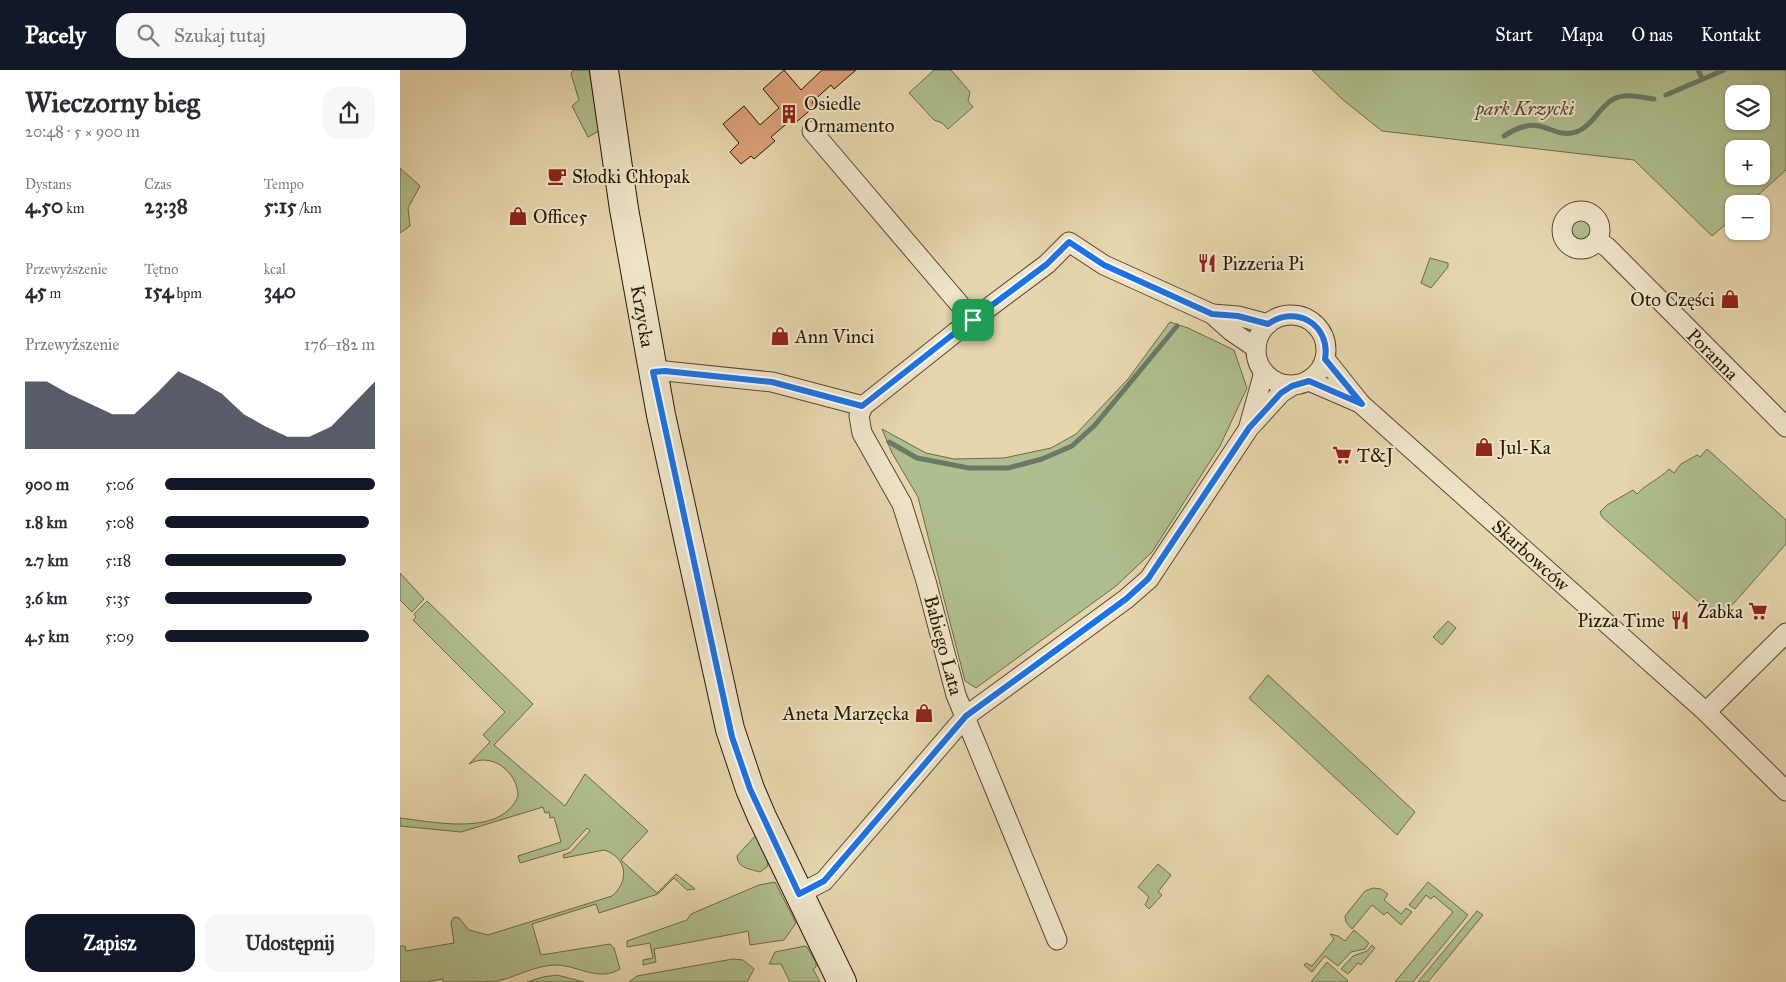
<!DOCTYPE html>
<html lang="pl">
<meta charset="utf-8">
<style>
body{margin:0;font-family:"IM FELL Great Primer",serif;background:#f7f7f7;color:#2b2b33;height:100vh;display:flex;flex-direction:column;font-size:19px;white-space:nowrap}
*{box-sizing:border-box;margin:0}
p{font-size:16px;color:#7c7c81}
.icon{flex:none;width:28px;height:28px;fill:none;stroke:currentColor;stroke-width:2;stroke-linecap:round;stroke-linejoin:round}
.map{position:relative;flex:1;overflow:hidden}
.drawer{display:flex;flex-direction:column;background:#fff;width:400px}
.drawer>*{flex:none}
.buttons{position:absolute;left:1325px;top:15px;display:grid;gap:10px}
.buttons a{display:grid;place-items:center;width:45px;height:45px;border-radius:10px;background:#fff;box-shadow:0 1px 4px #0004;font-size:25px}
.pin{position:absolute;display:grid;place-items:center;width:42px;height:42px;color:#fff;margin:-21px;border-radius:10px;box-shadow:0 2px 8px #0006}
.round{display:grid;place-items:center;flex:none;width:52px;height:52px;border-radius:15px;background:#f7f7f7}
.headline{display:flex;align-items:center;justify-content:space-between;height:85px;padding:0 25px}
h1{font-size:28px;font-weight:700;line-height:38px}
.figures{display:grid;grid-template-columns:repeat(3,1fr);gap:8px;height:85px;padding:5px 25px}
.figures div{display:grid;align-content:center}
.figures b{font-size:21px;font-weight:700}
.figures small{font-size:14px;font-weight:400}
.figures p{font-size:14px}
.chart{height:140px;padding:10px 25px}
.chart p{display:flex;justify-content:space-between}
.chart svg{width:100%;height:90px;margin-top:5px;fill:#111827;opacity:.7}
.action{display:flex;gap:10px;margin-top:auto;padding:10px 25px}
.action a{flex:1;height:58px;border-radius:15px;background:#111827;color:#fff;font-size:20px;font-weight:700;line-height:58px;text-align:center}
.action a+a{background:#f7f7f7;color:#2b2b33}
ul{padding:0 25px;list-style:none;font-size:16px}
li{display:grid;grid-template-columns:80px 60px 1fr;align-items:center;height:38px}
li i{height:12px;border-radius:6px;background:#111827}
header{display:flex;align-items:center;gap:30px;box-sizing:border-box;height:70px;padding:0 25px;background:#111827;color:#fff}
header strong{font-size:24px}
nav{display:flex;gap:28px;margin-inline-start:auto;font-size:18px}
.search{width:350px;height:45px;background:#f7f7f7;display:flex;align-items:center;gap:12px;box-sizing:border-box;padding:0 18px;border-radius:15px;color:#7c7c81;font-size:19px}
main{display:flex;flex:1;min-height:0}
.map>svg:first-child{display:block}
.green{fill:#afbe8e;stroke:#6d6b48;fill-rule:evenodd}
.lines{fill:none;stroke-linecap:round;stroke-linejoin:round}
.stream{stroke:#6b7966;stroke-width:5}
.building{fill:#da9f77;stroke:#2b1803}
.street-casing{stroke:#5a472e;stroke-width:21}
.secondary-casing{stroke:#2b1803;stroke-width:30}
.street{stroke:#efe4ca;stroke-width:19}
.secondary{stroke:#efe4ca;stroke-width:28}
.route-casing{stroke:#fff;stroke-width:10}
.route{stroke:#1a73e8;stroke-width:6}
.labels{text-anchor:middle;stroke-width:4;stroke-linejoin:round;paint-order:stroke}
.poi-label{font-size:19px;fill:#2b1803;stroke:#efe4ca;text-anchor:start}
.park-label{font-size:19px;font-style:italic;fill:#534a2d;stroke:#efe4ca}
.street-label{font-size:19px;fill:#2b1803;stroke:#efe4ca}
</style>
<header>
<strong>Pacely</strong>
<div class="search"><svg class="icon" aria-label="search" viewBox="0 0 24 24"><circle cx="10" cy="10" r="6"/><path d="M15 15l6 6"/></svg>Szukaj tutaj</div>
<nav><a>Start</a><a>Mapa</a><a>O nas</a><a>Kontakt</a></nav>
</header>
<main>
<section class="drawer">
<div class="headline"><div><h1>Wieczorny bieg</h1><p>20:48 · 5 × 900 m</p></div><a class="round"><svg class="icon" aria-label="share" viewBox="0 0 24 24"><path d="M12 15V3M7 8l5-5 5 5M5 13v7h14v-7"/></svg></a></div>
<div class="figures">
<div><p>Dystans</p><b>4.50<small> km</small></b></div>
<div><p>Czas</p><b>23:38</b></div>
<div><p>Tempo</p><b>5:15<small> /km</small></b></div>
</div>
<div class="figures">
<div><p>Przewyższenie</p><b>45<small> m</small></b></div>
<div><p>Tętno</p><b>154<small> bpm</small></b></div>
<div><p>kcal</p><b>340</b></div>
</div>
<div class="chart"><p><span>Przewyższenie</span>176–182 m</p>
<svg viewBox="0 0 160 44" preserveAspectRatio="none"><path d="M0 44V11L10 11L20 17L30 22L40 27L50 27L60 17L70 6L80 11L90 17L100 27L110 33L120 38L130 38L140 33L150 22L160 11V44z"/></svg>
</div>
<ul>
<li><b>900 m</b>5:06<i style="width:100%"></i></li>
<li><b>1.8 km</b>5:08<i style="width:97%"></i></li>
<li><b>2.7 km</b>5:18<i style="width:86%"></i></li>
<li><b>3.6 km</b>5:35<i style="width:70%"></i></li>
<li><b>4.5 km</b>5:09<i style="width:97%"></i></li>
</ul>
<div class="action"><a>Zapisz</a><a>Udostępnij</a></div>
</section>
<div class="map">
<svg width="1386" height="912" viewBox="0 0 1386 912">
<rect width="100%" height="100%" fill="#e6d5ad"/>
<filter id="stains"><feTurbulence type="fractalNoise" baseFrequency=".004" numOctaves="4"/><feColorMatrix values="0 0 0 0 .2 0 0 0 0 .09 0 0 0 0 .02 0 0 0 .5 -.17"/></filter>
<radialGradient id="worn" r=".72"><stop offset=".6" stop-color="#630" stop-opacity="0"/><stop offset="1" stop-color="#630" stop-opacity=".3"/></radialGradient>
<g class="green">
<polygon points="173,0 189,0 199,61 188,67 172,36 179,30 171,4"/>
<polygon points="534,0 551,0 570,22 568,31 573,37 548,59 542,53 534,50 509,23"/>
<path d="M912,0h474v100l-38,34h-14v13l-22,19 -78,-76 -252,-29 -40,-32zM1334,24h27v27h-27zM1334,79h27v27h-27z"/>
<polygon points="0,98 20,116 8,138 10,156 0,163"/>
<circle cx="1181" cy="160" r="13"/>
<polygon points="1030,188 1048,193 1048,197 1031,218 1021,213"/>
<polygon points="770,252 788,258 834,280 847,318 820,376 752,482 716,516 576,618 565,611 518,427 492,383 482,359 526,383 554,389 604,388 651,378 676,364 728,309"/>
<path d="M1307,379l79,71v24l-67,76 -117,-103 -2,-5 7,-7 26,-15 4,4c10,-11 23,-15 32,-25l5,4 7,-9 16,-9 3,2z"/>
<polygon points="0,503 24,529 12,542 0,530"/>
<path d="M27,531l106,103 -39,41 71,61 20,-32 63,57 -27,29 36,33 19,-19 19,15 -8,1 -13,-12 -16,16 -59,19 -3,-9 -64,20 9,31 69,-11 4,4 6,21c-21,13 -41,-3 -63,-4 -21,0 -39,11 -59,16 -17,1 -38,1 -55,1v-3l-17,3h-26v-36h5l1,5 48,-8 -3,-21 3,-5 5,1 10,12 19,5 124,-39c18,-15 15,-39 -8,-46l-40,8 -1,-3 8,-3 19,-21 -3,-3 -19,21 -48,14 -2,-7 43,-14 -7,-25 -4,1 -1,-6 -4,1 -2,-6 -82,25 -61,-6v-8c34,4 102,19 118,-22 0,-24 -27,-45 -49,-32l21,-22 -7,-7 22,-23 -92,-92 3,-3 -2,-3z"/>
<polygon points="1048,551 1056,558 1042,575 1033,567"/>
<polygon points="868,605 1015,742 997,765 849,628"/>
<path d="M356,765l11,23 1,8 -8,6c-10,-3 -23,-4 -23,-16z"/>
<polygon points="758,794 771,805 758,822 762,825 749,839 745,835 749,827 738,817"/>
<polygon points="375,812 396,853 384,870 350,875 348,861 344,862 254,879 256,892 243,895 243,890 253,888 250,873 227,877 227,871 287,850 291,844 359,815"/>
<polygon points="1028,812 1068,845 1013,912 995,912 1053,842 1034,826 1031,829 1026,825 1015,839 1009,835"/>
<polygon points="973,818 981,819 988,824 984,830 1001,844 1006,838 1012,842 1001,855 987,842 984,845 972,835 952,859 946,852 945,846 965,821"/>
<polygon points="1077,841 1083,845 1028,912 1018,912"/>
<polygon points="954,860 969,873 965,879 951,882 938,896 925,886 912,902 904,895 906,893 912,896 934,869 930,864 938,866 945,871"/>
<polygon points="972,875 975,878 961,895 958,893 948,904 941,899 953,886 967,881"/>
<polygon points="405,876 407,877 416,892 416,897 413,899 420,912 390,912 381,894 369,894 375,882"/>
<polygon points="333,889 343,890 354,899 347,912 229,912 237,906"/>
<polygon points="927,892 948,911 947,912 911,912"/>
<polygon points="157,905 184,912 127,912 143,907"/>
</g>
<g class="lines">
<g class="stream">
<polyline points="1298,0 1302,8"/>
<polyline points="1266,25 1324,0"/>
<path d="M1104,66c10,-7 26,-14 39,-9 10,3 18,8 29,6 23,-4 28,-35 52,-37 10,-1 21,2 30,3"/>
<polyline points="489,372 517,388 569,398 608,398 642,389 672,376 695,355 777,256"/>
</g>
</g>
<polygon class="building" points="384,0 401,20 422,0 456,0 434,19 431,15 412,32 415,36 394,54 391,50 371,67 375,71 354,89 351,86 341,94 330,82 339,73 323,54 344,36 360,55 379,38 363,19"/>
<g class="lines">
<g class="street-casing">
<g id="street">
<polyline points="412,61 573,250"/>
<circle cx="1181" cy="160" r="19"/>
<polyline points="1197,171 1207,177 1386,357"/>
<polyline points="812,244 838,246 868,254"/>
<circle cx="891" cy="280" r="35"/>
<polyline points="925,289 961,334 1306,642 1386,721"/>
<polyline points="253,302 265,301 372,312 463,336"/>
<polyline points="909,311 960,333"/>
<polyline points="463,336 459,346 462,363 502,434 526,511 556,625 657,870"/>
<polyline points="463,336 556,262 647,194 669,172 704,195 812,244 831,261 856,278"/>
<polyline points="849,356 864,302"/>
<polyline points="1306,642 1386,563"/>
<polyline points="399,824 424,811 566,646 726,529 749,509 849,358 881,323 892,316"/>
</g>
</g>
<g class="secondary-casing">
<polyline id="secondary" points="204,0 224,139 261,345 330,659 350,719 362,747 442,912"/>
</g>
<use href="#street" class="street"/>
<use href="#secondary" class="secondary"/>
</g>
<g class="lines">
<g class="route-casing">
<path id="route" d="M669,172l35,23 108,49 26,2 30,8c28,-20 63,1 57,35l37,45 -53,-23 -17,5 -11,7 -32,35 -101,151 -22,20 -160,117 -142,165 -25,13 -49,-105 -18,-52 -79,-365 12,-1 107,11 90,24 94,-74 91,-68z"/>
</g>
<use href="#route" class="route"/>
</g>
<defs>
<g id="building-bare" transform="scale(1.5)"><path d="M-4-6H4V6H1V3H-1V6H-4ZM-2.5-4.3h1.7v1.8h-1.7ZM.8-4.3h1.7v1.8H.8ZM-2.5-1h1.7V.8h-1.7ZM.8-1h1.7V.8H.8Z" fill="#8f2418" stroke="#efe4ca" stroke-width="2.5" paint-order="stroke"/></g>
<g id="cafe-bare" transform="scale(1.5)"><path d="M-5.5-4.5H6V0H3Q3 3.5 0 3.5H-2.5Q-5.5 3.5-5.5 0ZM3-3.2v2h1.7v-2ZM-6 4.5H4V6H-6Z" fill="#8f2418" stroke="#efe4ca" stroke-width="2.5" paint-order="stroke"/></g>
<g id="shop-bare" transform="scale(1.5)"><path d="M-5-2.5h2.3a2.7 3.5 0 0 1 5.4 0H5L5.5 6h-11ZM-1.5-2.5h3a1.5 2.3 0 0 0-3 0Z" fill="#8f2418" stroke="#efe4ca" stroke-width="2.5" paint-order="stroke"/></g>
<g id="restaurant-bare" transform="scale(1.5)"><path d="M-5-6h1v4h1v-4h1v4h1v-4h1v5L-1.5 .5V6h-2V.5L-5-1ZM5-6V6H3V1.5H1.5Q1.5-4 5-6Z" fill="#8f2418" stroke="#efe4ca" stroke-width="2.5" paint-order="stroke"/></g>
<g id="supermarket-bare" transform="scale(1.5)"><path d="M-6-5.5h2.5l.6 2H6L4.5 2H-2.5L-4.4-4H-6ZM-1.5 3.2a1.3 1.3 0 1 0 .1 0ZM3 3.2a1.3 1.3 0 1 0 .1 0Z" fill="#8f2418" stroke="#efe4ca" stroke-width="2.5" paint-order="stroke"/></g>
</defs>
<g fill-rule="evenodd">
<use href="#building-bare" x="389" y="44"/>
<use href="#cafe-bare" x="157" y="106"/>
<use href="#shop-bare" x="118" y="146"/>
<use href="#restaurant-bare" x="807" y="193"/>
<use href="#shop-bare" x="1330" y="229"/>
<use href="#shop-bare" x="380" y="266"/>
<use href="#shop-bare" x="1084" y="377"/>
<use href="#supermarket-bare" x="942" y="385"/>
<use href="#supermarket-bare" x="1358" y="541"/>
<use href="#restaurant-bare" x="1280" y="550"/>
<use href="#shop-bare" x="524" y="643"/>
</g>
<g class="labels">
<g class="poi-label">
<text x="404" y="40">Osiedle<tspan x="404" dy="22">Ornamento</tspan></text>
<text x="172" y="113">Słodki Chłopak</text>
<text x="133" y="153">Office5</text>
<text x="822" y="200">Pizzeria Pi</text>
<text x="1315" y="236" text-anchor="end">Oto Części</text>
<text x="395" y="273">Ann Vinci</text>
<text x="1099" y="384">Jul-Ka</text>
<text x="957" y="392">T&amp;J</text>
<text x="1343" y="548" text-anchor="end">Żabka</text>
<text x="1265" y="557" text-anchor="end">Pizza Time</text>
<text x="509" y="650" text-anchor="end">Aneta Marzęcka</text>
</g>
<g class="park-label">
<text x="1125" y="45">park Krzycki</text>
</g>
<g class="street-label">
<text transform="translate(243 246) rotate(80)" y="7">Krzycka</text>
<text transform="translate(1313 284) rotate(45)" y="7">Poranna</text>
<text transform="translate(1131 485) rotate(42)" y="7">Skarbowców</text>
<text transform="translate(544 575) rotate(75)" y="7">Babiego Lata</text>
</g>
</g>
<rect width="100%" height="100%" filter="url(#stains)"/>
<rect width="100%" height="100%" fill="url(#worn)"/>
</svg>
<div class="buttons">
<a><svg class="icon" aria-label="layers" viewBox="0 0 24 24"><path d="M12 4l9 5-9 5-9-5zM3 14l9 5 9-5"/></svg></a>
<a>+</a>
<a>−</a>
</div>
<div class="pin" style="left:573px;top:250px;background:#1e9e55"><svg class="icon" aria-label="arrive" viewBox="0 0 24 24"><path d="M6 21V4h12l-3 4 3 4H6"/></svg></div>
</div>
</main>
